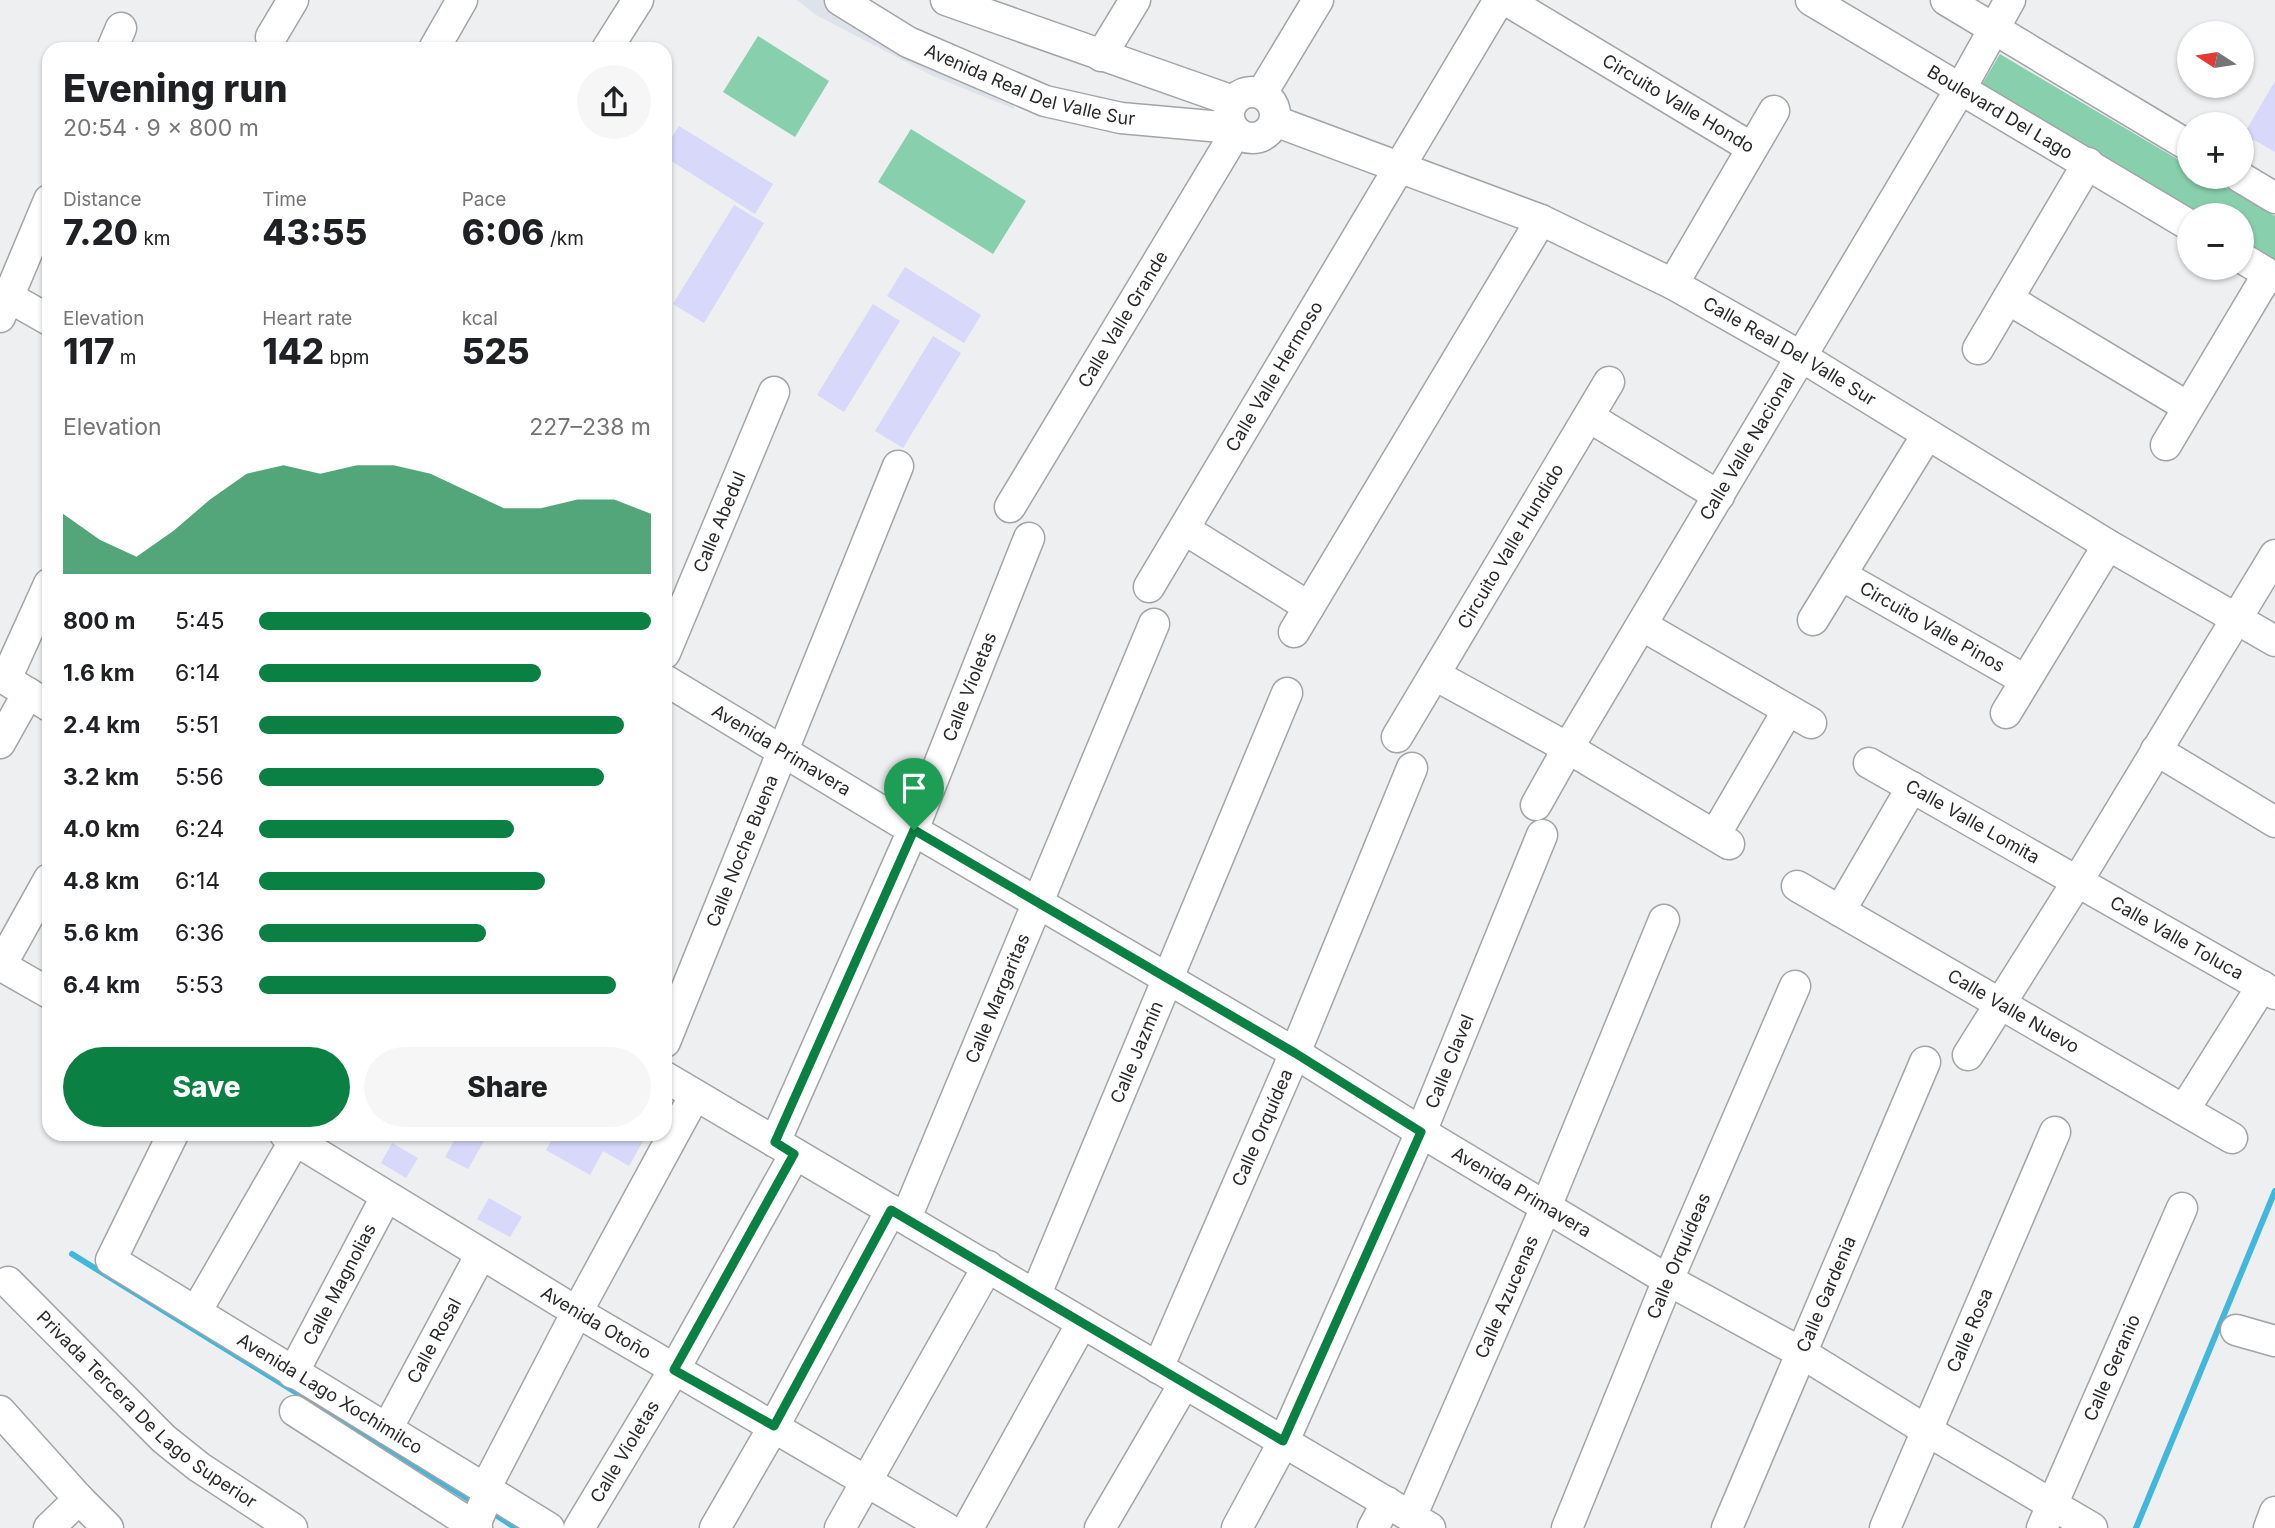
<!DOCTYPE html>
<meta charset="utf-8">
<style>
body{margin:0;font-family:Inter,sans-serif;background:#f6f6f6;color:#202124;height:100vh;display:flex;flex-direction:column;font-size:26px;white-space:nowrap}
*{box-sizing:border-box;margin:0}
p{font-size:23px;color:#757577}
.icon{flex:none;width:38px;height:38px;fill:none;stroke:currentColor;stroke-width:2;stroke-linecap:round;stroke-linejoin:round}
.map{position:relative;flex:1;overflow:hidden}
.side{position:absolute;left:42px;top:42px;width:630px;height:1099px;display:flex;flex-direction:column;background:#fff;border-radius:21px;box-shadow:0 2px 5px #0004}
.side>*{flex:none}
.needle{width:46px;rotate:282deg}
.fabs{position:absolute;left:2177px;top:21px;display:grid;gap:14px}
.fabs a{display:grid;place-items:center;width:77px;height:77px;border-radius:50%;background:#fff;box-shadow:0 2px 5px #0004;font-size:35px}
.pin{position:absolute;display:grid;place-items:center;width:60px;height:60px;color:#fff;margin:-72px -30px;border-radius:50% 50% 50% 0;rotate:-45deg;box-shadow:0 0 7px #0007}
.pin .icon{rotate:45deg}
.round{display:grid;place-items:center;flex:none;width:74px;height:74px;border-radius:37px;background:#f6f6f6}
.head{display:flex;align-items:center;justify-content:space-between;height:119px;padding:0 21px}
h1{font-size:38px;font-weight:800;line-height:52px}
.metrics{display:grid;grid-template-columns:repeat(3,1fr);gap:10px;height:119px;padding:7px 21px}
.metrics div{display:grid;align-content:center}
.metrics b{font-size:35px;font-weight:800}
.metrics small{font-size:19px;font-weight:400}
.metrics p{font-size:19px}
.chart{height:196px;padding:14px 21px}
.chart p{display:flex;justify-content:space-between}
.chart svg{width:100%;height:126px;margin-top:7px;fill:#0b8043;opacity:.7}
.primary-button{display:flex;gap:14px;margin-top:auto;padding:14px 21px}
.primary-button a{flex:1;height:80px;border-radius:42px;background:#0b8043;color:#fff;font-size:28px;font-weight:800;line-height:80px;text-align:center}
.primary-button a+a{background:#f6f6f6;color:#202124}
ul{padding:0 21px;list-style:none;font-size:23px}
li{display:grid;grid-template-columns:112px 84px 1fr;align-items:center;height:52px}
li i{height:18px;border-radius:9px;background:#0b8043}
.map>svg:first-child{display:block}
.built{fill:#dee3eb}
.green{fill:#88cfad}
.lines{fill:none;stroke-linecap:round;stroke-linejoin:round}
.stream{stroke:#41b7dc;stroke-width:6}
.building{fill:#d7d8fa}
.minor-casing{stroke:#a3a4a5;stroke-width:33}
.minor{stroke:#fff;stroke-width:30}
.route-casing{stroke:#fff;stroke-width:14}
.route{stroke:#0b8043;stroke-width:9}
.labels{text-anchor:middle;stroke-width:6;stroke-linejoin:round;paint-order:stroke}
.street-label{font-size:18px;fill:#282929;stroke:#fbfdfe}
</style>
<div class="map">
<svg width="2275" height="1528" viewBox="0 0 2275 1528">
<rect width="100%" height="100%" fill="#eeeff1"/>
<polygon class="built" points="797,0 854,0 1020,79 1014,109 933,76 816,15"/>
<g class="green">
<polygon points="758,36 829,81 795,137 723,92"/>
<polygon points="2000,54 2189,166 2189,177 2208,177 2275,216 2275,266 2242,246 2242,215 2189,215 1978,91"/>
<polygon points="911,129 1026,201 993,254 878,182"/>
</g>
<g class="lines">
<g class="stream">
<polyline points="72,1254 475,1503"/>
<polyline points="491,1512 516,1528"/>
<polyline points="2136,1528 2275,1191"/>
</g>
</g>
<g class="building">
<polygon points="2275,81 2275,152 2244,134"/>
<polygon points="679,126 773,184 755,214 665,157 665,148"/>
<polygon points="734,205 764,223 704,323 673,304"/>
<polygon points="905,267 981,315 964,343 887,296"/>
<polygon points="873,304 900,321 844,412 817,395"/>
<polygon points="933,336 961,353 903,448 875,431"/>
<polygon points="458,1134 488,1134 468,1169 445,1157"/>
<polygon points="555,1134 647,1134 629,1166 603,1151 590,1175 546,1150"/>
<polygon points="392,1143 418,1158 406,1178 381,1163"/>
<polygon points="489,1198 522,1217 510,1237 477,1219"/>
</g>
<g class="lines">
<g class="minor-casing">
<g id="minor">
<path id="s1" d="M840,0l68,42 137,59 76,17 112,10"/>
<polyline points="946,0 1233,101"/>
<path id="s2" d="M1506,0l246,148"/>
<path id="s3" d="M1811,0l378,225"/>
<polyline points="1946,0 2189,146"/>
<polyline points="271,37 293,0"/>
<polyline points="112,49 121,28"/>
<polyline points="434,49 462,0"/>
<polyline points="607,49 638,0"/>
<polyline points="1101,56 1135,0"/>
<circle cx="1252" cy="115" r="23"/>
<polyline points="1262,93 1318,0"/>
<path id="s4" d="M1275,121l266,99 132,64 129,73 306,188 167,96"/>
<polyline points="2240,177 2275,198"/>
<polyline points="2242,258 2275,278"/>
<polyline points="1673,284 1774,111"/>
<polyline points="0,292 49,320"/>
<polyline points="2008,299 2188,407"/>
<polyline points="0,317 49,200"/>
<polyline points="1978,349 2088,163"/>
<polyline points="1589,417 1719,496"/>
<polyline points="2166,445 2268,274"/>
<path id="s5" d="M1010,507l226,-375"/>
<polyline points="1184,529 1309,607"/>
<path id="s6" d="M1841,575l184,105"/>
<path id="s7" d="M1149,587l350,-587"/>
<polyline points="1813,620 1927,435"/>
<polyline points="1643,626 1811,723"/>
<polyline points="1294,632 1541,220"/>
<path id="s8" d="M665,653l109,-261"/>
<polyline points="1435,675 1568,748 1729,844"/>
<polyline points="0,676 49,706"/>
<polyline points="6,679 49,584"/>
<path id="s9" d="M665,680l248,150 382,223 126,79 247,148 132,72 126,78 166,98"/>
<polyline points="2006,713 2108,545"/>
<path id="s10" d="M1397,737l212,-355"/>
<polyline points="0,743 28,693"/>
<polyline points="2156,750 2275,822"/>
<path id="s11" d="M1869,763l406,231"/>
<path id="s12" d="M1536,805l32,-57 393,-660 49,-88"/>
<polyline points="1715,835 1788,710"/>
<path id="s13" d="M1797,886l435,252"/>
<polyline points="1840,911 1912,787"/>
<polyline points="0,965 49,993"/>
<polyline points="0,967 49,879"/>
<path id="s14" d="M665,1042l233,-576"/>
<polyline points="1968,1055 2077,882 2275,555"/>
<polyline points="665,1077 1430,1528"/>
<polyline points="2184,1110 2262,986"/>
<path id="s15" d="M173,1134l-62,126 438,268"/>
<path id="s16" d="M285,1134l292,178 369,216"/>
<path id="s17" d="M775,1142l138,-312 116,-292"/>
<path id="s18" d="M906,1218l248,-594"/>
<path id="s19" d="M8,1282l156,157 35,28 93,61"/>
<path id="s20" d="M1036,1294l251,-601"/>
<polyline points="197,1310 295,1140"/>
<polyline points="2236,1330 2275,1341"/>
<path id="s21" d="M1158,1368l137,-315 117,-285"/>
<path id="s22" d="M293,1373l93,-176"/>
<polyline points="0,1411 79,1499 108,1528"/>
<polyline points="295,1411 477,1528"/>
<path id="s23" d="M387,1429l94,-175"/>
<path id="s24" d="M1411,1517l135,-310 118,-287"/>
<polyline points="49,1528 79,1499"/>
<polyline points="474,1528 485,1501 485,1489 577,1312 695,1095"/>
<path id="s25" d="M579,1528l95,-158 121,-216"/>
<polyline points="715,1528 774,1426 891,1210"/>
<polyline points="840,1528 988,1266"/>
<polyline points="968,1528 1082,1323"/>
<polyline points="1100,1528 1184,1384"/>
<path id="s26" d="M1237,1528l47,-87 137,-309 121,-297"/>
<polyline points="1373,1528 1387,1502"/>
<path id="s27" d="M1567,1528l101,-248 127,-294"/>
<path id="s28" d="M1727,1528l198,-466"/>
<path id="s29" d="M1885,1528l170,-396"/>
<path id="s30" d="M2042,1528l140,-320"/>
<polyline points="2269,1528 2275,1512"/>
</g>
</g>
<use href="#minor" class="minor"/>
</g>
<g class="lines">
<g class="route-casing">
<polygon id="route" points="914,830 1295,1053 1421,1132 1283,1441 891,1210 774,1426 674,1370 794,1154 775,1142"/>
</g>
<use href="#route" class="route"/>
</g>
<g class="labels">
<g class="street-label">
<text dy="6" stroke="none"><textPath href="#s1" startOffset="210">Avenida Real Del Valle Sur</textPath></text>
<text dy="6" stroke="none"><textPath href="#s2" startOffset="201">Circuito Valle Hondo</textPath></text>
<text dy="6" stroke="none"><textPath href="#s3" startOffset="220">Boulevard Del Lago</textPath></text>
<text dy="6" stroke="none"><textPath href="#s5" startOffset="219">Calle Valle Grande</textPath></text>
<text dy="6" stroke="none"><textPath href="#s4" startOffset="565">Calle Real Del Valle Sur</textPath></text>
<text dy="6" stroke="none"><textPath href="#s7" startOffset="245">Calle Valle Hermoso</textPath></text>
<text dy="6" stroke="none"><textPath href="#s12" startOffset="416">Calle Valle Nacional</textPath></text>
<text dy="6" stroke="none"><textPath href="#s8" startOffset="142">Calle Abedul</textPath></text>
<text dy="6" stroke="none"><textPath href="#s10" startOffset="222">Circuito Valle Hundido</textPath></text>
<text dy="6" stroke="none"><textPath href="#s6" startOffset="105">Circuito Valle Pinos</textPath></text>
<text dy="6" stroke="none"><textPath href="#s17" startOffset="495">Calle Violetas</textPath></text>
<text dy="6" stroke="none"><textPath href="#s9" startOffset="136">Avenida Primavera</textPath></text>
<text dy="6" stroke="none"><textPath href="#s11" startOffset="119">Calle Valle Lomita</textPath></text>
<text dy="6" stroke="none"><textPath href="#s14" startOffset="206">Calle Noche Buena</textPath></text>
<text dy="6" stroke="none"><textPath href="#s11" startOffset="354">Calle Valle Toluca</textPath></text>
<text dy="6" stroke="none"><textPath href="#s18" startOffset="238">Calle Margaritas</textPath></text>
<text dy="6" stroke="none"><textPath href="#s13" startOffset="250">Calle Valle Nuevo</textPath></text>
<text dy="6" stroke="none"><textPath href="#s20" startOffset="262">Calle Jazmín</textPath></text>
<text dy="6" stroke="none"><textPath href="#s26" startOffset="513">Calle Clavel</textPath></text>
<text dy="6" stroke="none"><textPath href="#s21" startOffset="262">Calle Orquídea</textPath></text>
<text dy="6" stroke="none"><textPath href="#s9" startOffset="998">Avenida Primavera</textPath></text>
<text dy="6" stroke="none"><textPath href="#s27" startOffset="294">Calle Orquídeas</textPath></text>
<text dy="6" stroke="none"><textPath href="#s22" startOffset="100">Calle Magnolias</textPath></text>
<text dy="6" stroke="none"><textPath href="#s28" startOffset="254">Calle Gardenia</textPath></text>
<text dy="6" stroke="none"><textPath href="#s24" startOffset="240">Calle Azucenas</textPath></text>
<text dy="6" stroke="none"><textPath href="#s16" startOffset="364">Avenida Otoño</textPath></text>
<text dy="6" stroke="none"><textPath href="#s29" startOffset="215">Calle Rosa</textPath></text>
<text dy="6" stroke="none"><textPath href="#s23" startOffset="100">Calle Rosal</textPath></text>
<text dy="6" stroke="none"><textPath href="#s30" startOffset="175">Calle Geranio</textPath></text>
<text dy="6" stroke="none"><textPath href="#s15" startOffset="397">Avenida Lago Xochimilco</textPath></text>
<text dy="6" stroke="none"><textPath href="#s19" startOffset="189">Privada Tercera De Lago Superior</textPath></text>
<text dy="6" stroke="none"><textPath href="#s25" startOffset="89">Calle Violetas</textPath></text>
</g>
</g>
</svg>
<div class="fabs">
<a><svg class="needle" viewBox="-14 -14 28 28"><path d="M0-13l5 13h-10z" fill="#e53935"/><path d="M0 13l5-13h-10z" fill="#757577"/></svg></a>
<a>+</a>
<a>−</a>
</div>
<div class="pin" style="left:914px;top:830px;background:#1e9e55"><svg class="icon" aria-label="arrive" viewBox="0 0 24 24"><path d="M6 21V4h12l-3 4 3 4H6"/></svg></div>
<section class="side">
<div class="head"><div><h1>Evening run</h1><p>20:54 · 9 × 800 m</p></div><a class="round"><svg class="icon" aria-label="share" viewBox="0 0 24 24"><path d="M12 15V3M7 8l5-5 5 5M5 13v7h14v-7"/></svg></a></div>
<div class="metrics">
<div><p>Distance</p><b>7.20<small> km</small></b></div>
<div><p>Time</p><b>43:55</b></div>
<div><p>Pace</p><b>6:06<small> /km</small></b></div>
</div>
<div class="metrics">
<div><p>Elevation</p><b>117<small> m</small></b></div>
<div><p>Heart rate</p><b>142<small> bpm</small></b></div>
<div><p>kcal</p><b>525</b></div>
</div>
<div class="chart"><p><span>Elevation</span>227–238 m</p>
<svg viewBox="0 0 160 44" preserveAspectRatio="none"><path d="M0 44V23L10 32L20 38L30 29L40 18L50 9L60 6L70 9L80 6L90 6L100 9L110 15L120 21L130 21L140 18L150 18L160 23V44z"/></svg>
</div>
<ul>
<li><b>800 m</b>5:45<i style="width:100%"></i></li>
<li><b>1.6 km</b>6:14<i style="width:72%"></i></li>
<li><b>2.4 km</b>5:51<i style="width:93%"></i></li>
<li><b>3.2 km</b>5:56<i style="width:88%"></i></li>
<li><b>4.0 km</b>6:24<i style="width:65%"></i></li>
<li><b>4.8 km</b>6:14<i style="width:73%"></i></li>
<li><b>5.6 km</b>6:36<i style="width:58%"></i></li>
<li><b>6.4 km</b>5:53<i style="width:91%"></i></li>
</ul>
<div class="primary-button"><a>Save</a><a>Share</a></div>
</section>
</div>
